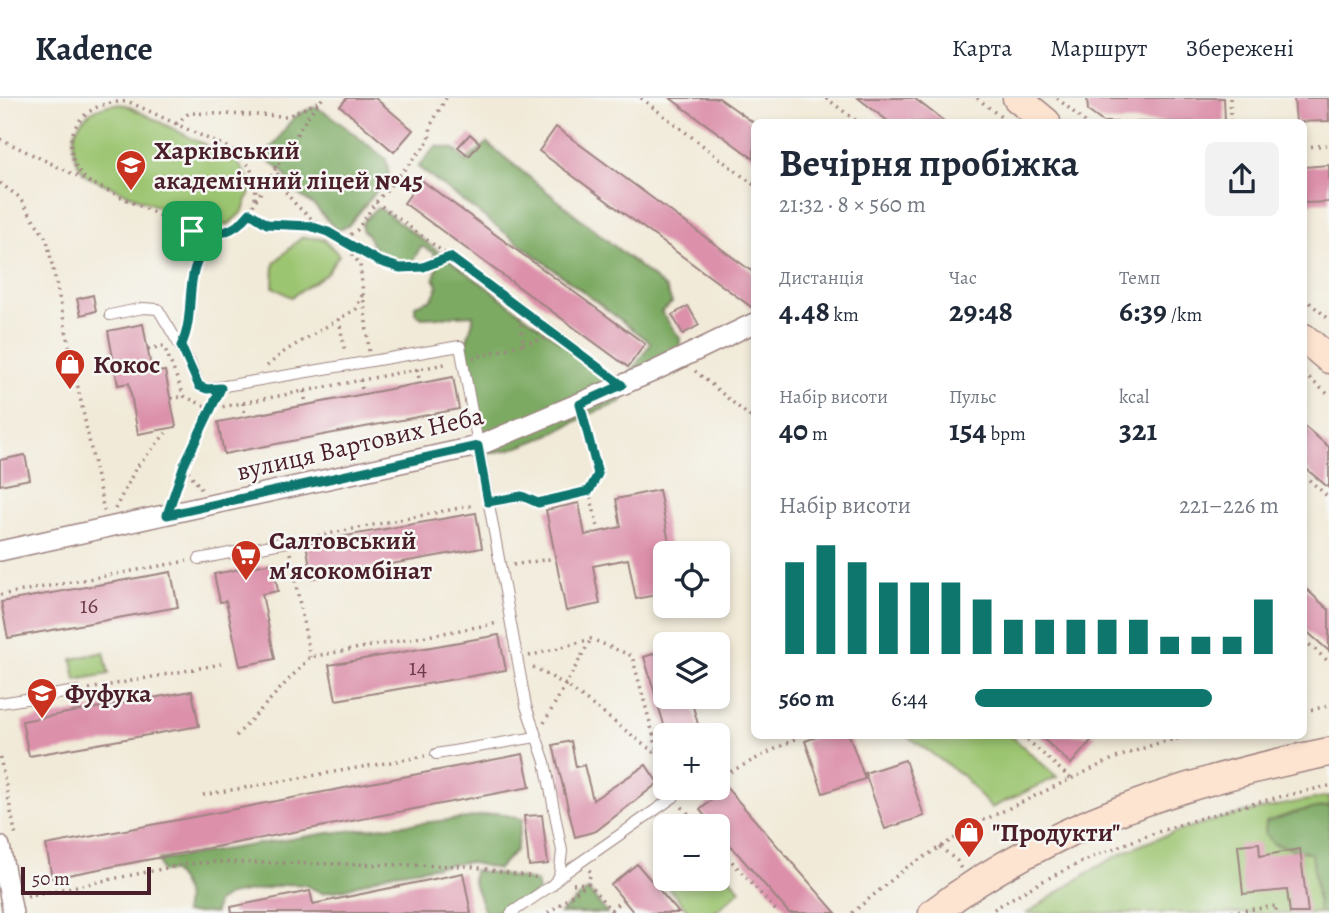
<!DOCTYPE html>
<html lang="uk">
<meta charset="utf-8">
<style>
body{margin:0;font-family:Alegreya,serif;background:#f2f2f3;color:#1f2937;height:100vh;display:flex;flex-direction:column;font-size:26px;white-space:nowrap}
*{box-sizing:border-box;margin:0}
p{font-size:23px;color:#747a83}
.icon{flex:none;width:38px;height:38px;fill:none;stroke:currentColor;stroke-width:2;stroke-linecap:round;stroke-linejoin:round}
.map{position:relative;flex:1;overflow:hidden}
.details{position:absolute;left:751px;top:21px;width:556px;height:620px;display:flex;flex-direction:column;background:#fff;border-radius:10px;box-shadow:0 4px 10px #0003}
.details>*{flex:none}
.tools{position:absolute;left:653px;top:443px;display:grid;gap:14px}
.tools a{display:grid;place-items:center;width:77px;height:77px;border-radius:10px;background:#fff;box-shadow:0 4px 10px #0003;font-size:35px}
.scale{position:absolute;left:21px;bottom:18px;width:130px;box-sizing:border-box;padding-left:7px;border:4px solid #4a1f2b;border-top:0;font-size:19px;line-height:24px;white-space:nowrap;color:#4a1f2b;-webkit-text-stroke:5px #f6f6f2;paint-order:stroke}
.pin{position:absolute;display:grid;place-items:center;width:60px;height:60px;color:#fff;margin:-30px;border-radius:14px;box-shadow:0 4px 10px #0006}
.round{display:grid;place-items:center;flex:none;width:74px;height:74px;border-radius:10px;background:#f2f2f3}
.head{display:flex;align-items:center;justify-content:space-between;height:119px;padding:0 28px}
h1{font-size:38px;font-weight:700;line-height:52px}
.stats{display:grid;grid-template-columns:repeat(3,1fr);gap:10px;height:119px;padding:7px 28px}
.stats div{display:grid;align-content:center}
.stats b{font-size:30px;font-weight:700}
.stats small{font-size:19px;font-weight:400}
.stats p{font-size:19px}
.chart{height:196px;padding:14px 28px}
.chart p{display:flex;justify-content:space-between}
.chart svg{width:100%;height:126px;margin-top:7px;stroke:#0f766e;stroke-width:6}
ul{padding:0 28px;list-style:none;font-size:23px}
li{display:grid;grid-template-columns:112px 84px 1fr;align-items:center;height:52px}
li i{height:18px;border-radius:9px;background:#0f766e}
header{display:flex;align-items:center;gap:42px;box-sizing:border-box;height:98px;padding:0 35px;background:#fff;border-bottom:2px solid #e0e1e3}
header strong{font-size:33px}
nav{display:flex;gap:38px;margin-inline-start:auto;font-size:24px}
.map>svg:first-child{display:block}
.green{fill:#9cc571;stroke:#73724e;stroke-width:2}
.forest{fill:#7daa63;stroke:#646447;stroke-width:2}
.building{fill:#dc90aa}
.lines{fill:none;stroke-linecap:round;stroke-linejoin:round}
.lane-casing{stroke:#9e8482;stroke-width:12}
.street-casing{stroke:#9e8482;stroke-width:22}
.secondary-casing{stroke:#9e8482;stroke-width:31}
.path{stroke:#9e8482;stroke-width:3.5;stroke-dasharray:2 5;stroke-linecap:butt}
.lane{stroke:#fff;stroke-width:10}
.street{stroke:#fff;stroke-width:19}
.secondary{stroke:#fde4d1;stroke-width:28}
.route-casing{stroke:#fff;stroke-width:14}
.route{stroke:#0f766e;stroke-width:9}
.labels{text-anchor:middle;stroke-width:5;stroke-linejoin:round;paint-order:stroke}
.number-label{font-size:23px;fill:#6e3b4b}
.poi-label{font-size:26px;font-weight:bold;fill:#4a1f2b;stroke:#f6f6f2;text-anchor:start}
.street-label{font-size:26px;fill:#4a1f2b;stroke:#f6f6f2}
</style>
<header>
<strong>Kadence</strong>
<nav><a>Карта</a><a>Маршрут</a><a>Збережені</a></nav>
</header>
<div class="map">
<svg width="1329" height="815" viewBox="0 0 1329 815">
<rect width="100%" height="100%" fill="#f6f6f2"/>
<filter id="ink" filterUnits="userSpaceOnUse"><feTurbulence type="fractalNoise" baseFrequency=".0143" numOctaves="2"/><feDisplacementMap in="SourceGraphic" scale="14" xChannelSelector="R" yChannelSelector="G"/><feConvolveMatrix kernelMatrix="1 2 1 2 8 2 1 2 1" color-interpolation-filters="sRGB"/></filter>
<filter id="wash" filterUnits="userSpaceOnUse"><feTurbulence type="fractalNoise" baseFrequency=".00686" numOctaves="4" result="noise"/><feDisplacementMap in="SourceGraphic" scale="28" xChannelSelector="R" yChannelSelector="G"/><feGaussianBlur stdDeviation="1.57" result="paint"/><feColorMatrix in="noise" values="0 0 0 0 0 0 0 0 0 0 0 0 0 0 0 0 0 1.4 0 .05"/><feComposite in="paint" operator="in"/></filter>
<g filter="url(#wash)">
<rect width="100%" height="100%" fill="#f1ead8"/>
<g class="green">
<path d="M115,6l11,1 111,56 12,18 1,12 -7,20 -14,13 -22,4 -121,-52c-25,-32 -11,-67 29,-72z"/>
<polygon points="302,139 324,141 339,157 326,176 291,199 273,189 274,165"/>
<polygon points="104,554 109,576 76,582 72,561"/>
<polygon points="906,637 1010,637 1057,679 991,710 963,678"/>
<path d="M1329,698v117h-302c31,-20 63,-44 96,-60 65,-31 136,-44 206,-57z"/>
<polygon points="665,760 665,780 718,780 718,765 740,792 714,815 690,815 652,770"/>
</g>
<g class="forest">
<path d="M316,9l15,9 55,43 3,17 -41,50 -12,4 -20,-23 -19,-14 -15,-22 -13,-10v-11c22,-22 13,-32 47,-43z"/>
<polygon points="487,45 666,190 672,205 661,214 680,240 680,251 630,276 651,245 418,69 436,48 454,51 466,63"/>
<path d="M376,110l5,1 236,175 7,6 -2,11c-12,7 -24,9 -36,15 -22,12 -78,42 -102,35l-19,-99c0,-13 9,-26 8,-37l-51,3 -7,-5v-8l17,-6 6,-13 -4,-8 3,-10 -3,-15 -13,-7 -10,18c-17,-1 -31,-4 -39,-20 -3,-7 -4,-10 -10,-14v-7z"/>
<polygon points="1329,708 1329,815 1319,815 1312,756 1274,746 1265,736 1266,724 1300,713"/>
<path d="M497,715l25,6 -6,31 -18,19 -30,-7 -15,2 -65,10 -42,15 -24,4 -17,-8 -16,-1 -60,11 -12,7 -2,11h-31c4,-18 1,-29 -12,-42l-10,1 -4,-12 170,-27 139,-15z"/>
<path d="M474,772l62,11 2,11c-17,10 -33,21 -53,21l-12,-33z"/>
<polygon points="588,792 607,815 560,815"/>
</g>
<g id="blocks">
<g class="building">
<polygon points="347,0 375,0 413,32 394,54 340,8"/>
<polygon points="670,0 719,0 754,25 754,61"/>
<polygon points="858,0 914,0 945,24 889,24"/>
<polygon points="1087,0 1224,0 1225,24 1103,24 1088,13"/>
<polygon points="1294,0 1328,0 1329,23 1296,24"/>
<polygon points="556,29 754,175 754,211 539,53"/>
<polygon points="470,36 480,45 469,58 458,49"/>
<polygon points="1329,67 1329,104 1304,105 1304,69"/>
<polygon points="421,82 645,246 628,269 404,105"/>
<polygon points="93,197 96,213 81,217 77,201"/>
<polygon points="688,208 699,227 683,236 672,217"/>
<polygon points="143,226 152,275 165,273 176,329 138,336 129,285 118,287 108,233"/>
<polygon points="453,279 459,311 224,356 218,324"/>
<polygon points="1304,328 1329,349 1329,390 1304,369"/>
<polygon points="25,357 30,381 0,387 0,362"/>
<polygon points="659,392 671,455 665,455 665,495 636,501 628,461 593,468 600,506 566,513 546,412 579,405 585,437 621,429 616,401"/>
<polygon points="476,415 482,450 312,480 306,445"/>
<polygon points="273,465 278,493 262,496 275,561 240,568 226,503 220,504 214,476"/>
<polygon points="171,474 178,509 8,540 1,504"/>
<polygon points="1304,489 1329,512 1329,553 1304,531"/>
<polygon points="499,537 506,572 336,602 329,567"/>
<polygon points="665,552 665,598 690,598 701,637 667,637 644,559"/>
<polygon points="192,593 199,628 29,658 22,623"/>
<polygon points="822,637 849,637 865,681 823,695 805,643"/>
<polygon points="1039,637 1096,637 1071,666"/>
<polygon points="571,643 576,669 584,667 593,702 646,667 658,685 596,733 575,739 553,647"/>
<polygon points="523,656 530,689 52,780 46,747"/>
<polygon points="905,662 924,718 885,731 865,675"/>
<polygon points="726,689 836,815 789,815 718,733 718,728 713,728 700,712"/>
<polygon points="542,717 548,766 529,768 524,718"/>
<polygon points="1259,745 1260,758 1300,751 1308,815 1290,815 1287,792 1243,796 1238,747"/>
<polygon points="637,766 679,815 634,815 611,787"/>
<polygon points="463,775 471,815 232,815 231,809 310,793 313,806"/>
</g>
</g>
</g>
<g filter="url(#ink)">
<use href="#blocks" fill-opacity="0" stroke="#9e8482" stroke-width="2"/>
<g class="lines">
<g class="lane-casing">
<g id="lane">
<polyline points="110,217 143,210 158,211 189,263 199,288 207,291 460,248 526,608 545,664 562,753 559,779 552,787 511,815"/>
<polyline points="488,404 522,398 538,405"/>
<polyline points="199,461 287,444"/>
<polyline points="0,605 77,593"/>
<polyline points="436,656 536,639"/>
<polyline points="559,779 674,699"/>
</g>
</g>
<g class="street-casing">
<g id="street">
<polyline points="0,453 478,348 650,275 754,225"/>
<polyline points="0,748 13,815"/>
</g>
</g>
<g class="secondary-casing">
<g id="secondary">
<polyline points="1017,0 1046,24"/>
<polyline points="1304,240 1329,261"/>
<path d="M933,815c116,-88 255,-133 396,-161"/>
</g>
</g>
<g class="path">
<polyline points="641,0 754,87"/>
<polyline points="826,0 858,24"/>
<polyline points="977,0 1007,24"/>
<polyline points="1057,0 1085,24"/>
<polyline points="1230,0 1231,24"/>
<polyline points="176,26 189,15 288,18 322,2"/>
<path d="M0,41l192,92c17,5 35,6 50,-8 19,-18 18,-50 -2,-67 -10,-9 -25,-14 -38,-20 -24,-11 -48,-23 -73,-34 -52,-4 -79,46 -39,81"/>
<polyline points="1304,49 1329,47"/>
<path d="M275,68c4,13 8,24 17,34 19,23 79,65 109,68 18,1 32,-5 48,-11"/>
<polyline points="0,85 19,99 47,142 104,413"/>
<polyline points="256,102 310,15 323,0"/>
<polyline points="376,104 606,275"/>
<polyline points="251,115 267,126 310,128 326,133"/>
<polyline points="196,136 211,145"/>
<polyline points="1304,200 1329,221"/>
<polyline points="339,221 345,255"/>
<path d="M188,233c4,-23 -1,-51 9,-73 5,-10 16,-16 24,-23"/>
<polyline points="523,246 555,238"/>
<polyline points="148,251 164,248 184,298 211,311 445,266"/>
<polyline points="369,253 360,167 343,142 357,132 376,104 429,43 431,27 446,0"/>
<polyline points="473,260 523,246 519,211"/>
<polyline points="267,268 285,253 356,211 362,197"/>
<polyline points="417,271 420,285"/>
<polyline points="695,273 754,322"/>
<polyline points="1304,276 1329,297"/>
<polyline points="360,282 363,296"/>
<polyline points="304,293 306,307"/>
<polyline points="171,301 184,298"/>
<polyline points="243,305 245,319"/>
<polyline points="184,367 201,391"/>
<polyline points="1304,377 1329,400"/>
<polyline points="589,392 598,430"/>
<polyline points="174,397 184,367 215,301"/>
<polyline points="551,402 589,392 598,376 584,322"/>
<polyline points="115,411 136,370 166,335"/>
<polyline points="297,442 475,407"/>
<polyline points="290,455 310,559"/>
<polyline points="513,467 556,460"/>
<polyline points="0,497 187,463"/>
<polyline points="1304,542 1329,564"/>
<polyline points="529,558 591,541 632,558 659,658 665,661"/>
<polyline points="533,569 566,587 659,658 665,675"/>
<polyline points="89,591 221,566"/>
<polyline points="1304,613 1329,608"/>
<polyline points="544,625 590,543"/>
<polyline points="1022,637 1071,681"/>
<polyline points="236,638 310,559 499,525"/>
<polyline points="0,659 16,739"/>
<polyline points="718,680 795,641"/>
<polyline points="686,694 696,690"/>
<polyline points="203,697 425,658"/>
<polyline points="682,709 700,728"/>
<polyline points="718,748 778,815"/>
<polyline points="940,749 957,763 961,771"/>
<polyline points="589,772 591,774 588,785 613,815"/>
<polyline points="573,786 588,785"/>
<polyline points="27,798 187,766 215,764 468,768 539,780"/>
<polyline points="611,812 623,801"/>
<polyline points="548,815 586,787"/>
<polyline points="852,815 906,770 986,721 1113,661 1158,645 1194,637"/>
<path d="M988,815c104,-67 222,-102 341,-127"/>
<polyline points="1224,815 1277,808 1275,815"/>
</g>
<use href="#lane" class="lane"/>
<use href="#street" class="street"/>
<use href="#secondary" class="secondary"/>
</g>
</g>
<g class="lines" filter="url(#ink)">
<g class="route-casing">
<path id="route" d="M250,115l17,11 43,2 18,6 50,29 22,7 23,-1 27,-10 172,128 -42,19 18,70 -9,17 -51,12 -16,-7 -34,6 -10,-56 -311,69 17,-50 37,-77 -14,1 -8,-3 -18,-40c17,-35 -1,-76 30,-103l-19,-12c24,7 42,2 58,-18z"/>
</g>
<use href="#route" class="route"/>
</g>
<defs>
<g id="school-pin" transform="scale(1.575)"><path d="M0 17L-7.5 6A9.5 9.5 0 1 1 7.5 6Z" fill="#c8321e" stroke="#f6f6f2"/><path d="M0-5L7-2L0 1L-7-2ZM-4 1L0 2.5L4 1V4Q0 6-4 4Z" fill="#fff"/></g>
<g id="shop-pin" transform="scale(1.575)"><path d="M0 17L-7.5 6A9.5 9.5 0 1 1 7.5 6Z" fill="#c8321e" stroke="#f6f6f2"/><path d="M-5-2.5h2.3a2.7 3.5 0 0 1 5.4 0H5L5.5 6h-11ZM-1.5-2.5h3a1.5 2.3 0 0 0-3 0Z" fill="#fff"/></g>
<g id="supermarket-pin" transform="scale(1.575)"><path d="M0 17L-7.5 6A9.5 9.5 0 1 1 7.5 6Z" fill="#c8321e" stroke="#f6f6f2"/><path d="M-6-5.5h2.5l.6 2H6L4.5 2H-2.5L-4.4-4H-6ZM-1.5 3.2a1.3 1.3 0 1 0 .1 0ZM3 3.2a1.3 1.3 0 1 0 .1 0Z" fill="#fff"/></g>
</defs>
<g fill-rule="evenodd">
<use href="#school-pin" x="131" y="67"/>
<use href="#shop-pin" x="70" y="266"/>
<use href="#supermarket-pin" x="246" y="457"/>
<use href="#school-pin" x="42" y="595"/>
<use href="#shop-pin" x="969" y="734"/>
</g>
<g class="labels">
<g class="number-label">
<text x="89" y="515">16</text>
<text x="418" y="577">14</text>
</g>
<g class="poi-label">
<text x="154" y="61">Харківський<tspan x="154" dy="30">академічний ліцей №45</tspan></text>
<text x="93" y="275">Кокос</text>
<text x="269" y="451">Салтовський<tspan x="269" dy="30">м'ясокомбінат</tspan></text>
<text x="65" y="604">Фуфука</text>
<text x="992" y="743">"Продукти"</text>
</g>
<g class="street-label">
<text transform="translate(360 345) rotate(-13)" y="9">вулиця Вартових Неба</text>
</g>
</g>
</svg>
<div class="tools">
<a><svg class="icon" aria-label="locate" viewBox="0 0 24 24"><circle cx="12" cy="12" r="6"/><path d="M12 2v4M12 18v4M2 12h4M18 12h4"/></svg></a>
<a><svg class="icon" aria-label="layers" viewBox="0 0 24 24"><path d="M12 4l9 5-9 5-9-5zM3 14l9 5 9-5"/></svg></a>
<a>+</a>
<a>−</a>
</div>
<div class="scale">50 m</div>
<div class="pin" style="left:192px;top:133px;background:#1e9e55"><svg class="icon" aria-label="arrive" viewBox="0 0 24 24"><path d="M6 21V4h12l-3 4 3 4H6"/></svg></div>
<section class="details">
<div class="head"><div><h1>Вечірня пробіжка</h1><p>21:32 · 8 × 560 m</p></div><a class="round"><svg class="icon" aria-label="share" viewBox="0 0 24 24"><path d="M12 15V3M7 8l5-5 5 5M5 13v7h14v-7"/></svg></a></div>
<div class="stats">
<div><p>Дистанція</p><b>4.48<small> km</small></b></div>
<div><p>Час</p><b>29:48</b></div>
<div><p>Темп</p><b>6:39<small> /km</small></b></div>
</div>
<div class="stats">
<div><p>Набір висоти</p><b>40<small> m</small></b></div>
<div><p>Пульс</p><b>154<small> bpm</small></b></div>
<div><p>kcal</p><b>321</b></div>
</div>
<div class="chart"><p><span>Набір висоти</span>221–226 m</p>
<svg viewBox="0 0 160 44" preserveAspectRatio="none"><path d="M5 44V12M15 44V6M25 44V12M35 44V19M45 44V19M55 44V19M65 44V25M75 44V32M85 44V32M95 44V32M105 44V32M115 44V32M125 44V38M135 44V38M145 44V38M155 44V25"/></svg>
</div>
<ul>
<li><b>560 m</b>6:44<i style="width:78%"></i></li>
</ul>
</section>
</div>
